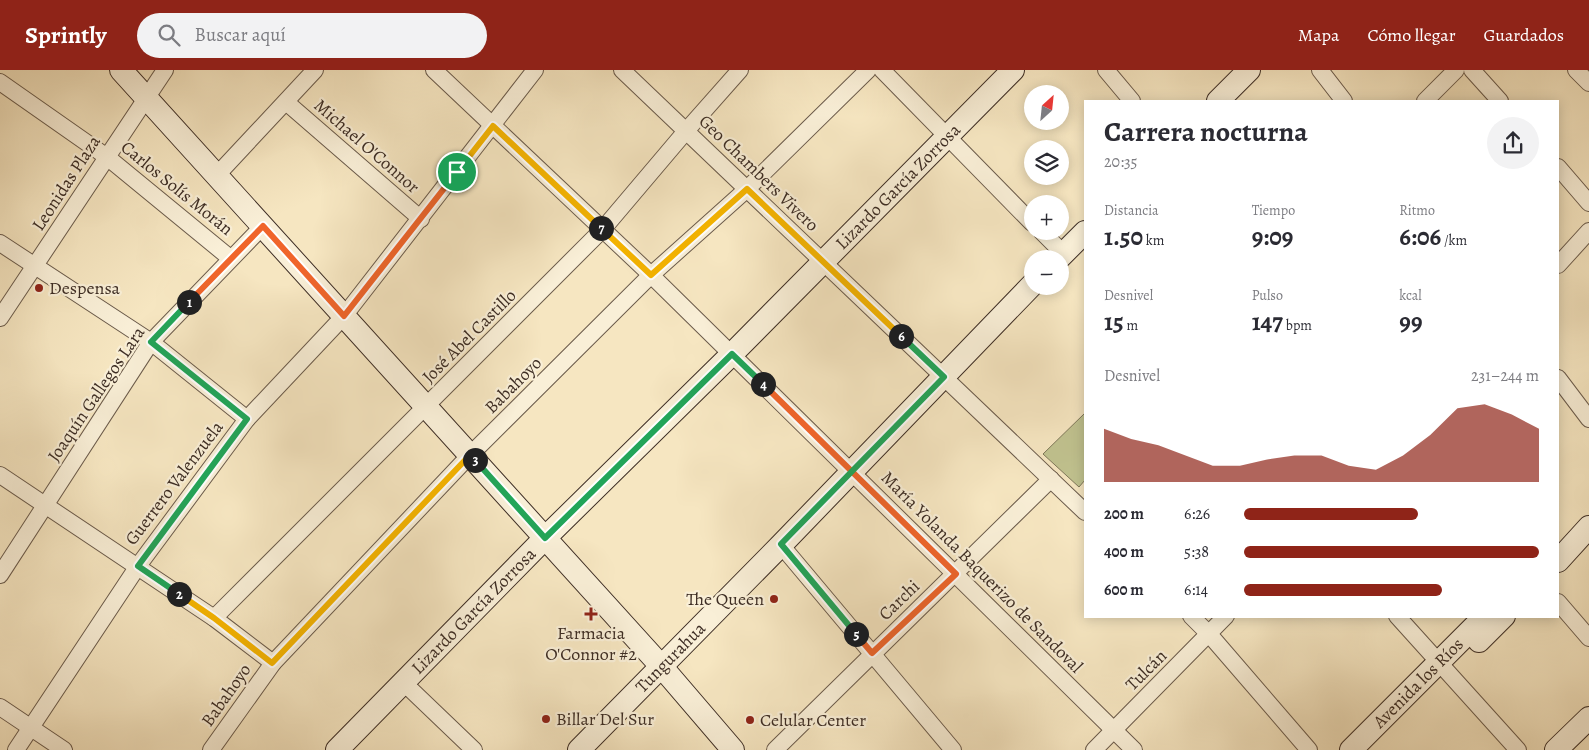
<!DOCTYPE html>
<html lang="es">
<meta charset="utf-8">
<style>
body{margin:0;font-family:Alegreya,serif;background:#f2f2f3;color:#2b2b33;height:100vh;display:flex;flex-direction:column;font-size:19px;white-space:nowrap}
*{box-sizing:border-box;margin:0}
p{font-size:16px;color:#7c7c81}
.icon{flex:none;width:28px;height:28px;fill:none;stroke:currentColor;stroke-width:2;stroke-linecap:round;stroke-linejoin:round}
.map{position:relative;flex:1;overflow:hidden}
.side{position:absolute;left:1084px;top:30px;width:475px;height:518px;display:flex;flex-direction:column;background:#fff;border-radius:0px;box-shadow:0 2px 12px #0003}
.side>*{flex:none}
.needle{width:32px;rotate:27deg}
.controls{position:absolute;left:1024px;top:15px;display:grid;gap:10px}
.controls a{display:grid;place-items:center;width:45px;height:45px;border-radius:50%;background:#fff;box-shadow:0 2px 12px #0003;font-size:25px}
.pin{position:absolute;display:grid;place-items:center;width:42px;height:42px;color:#fff;margin:-21px;border:2px solid #fff;border-radius:50%;box-shadow:0 1px 5px #0007}
.km{position:absolute;width:25px;height:25px;margin:-12px;border-radius:50%;background:#222;color:#fff;font-size:14px;line-height:25px;text-align:center}
.round{display:grid;place-items:center;flex:none;width:52px;height:52px;border-radius:26px;background:#f2f2f3}
.overview{display:flex;align-items:center;justify-content:space-between;height:85px;padding:0 20px}
h1{font-size:28px;font-weight:700;line-height:38px}
.stats{display:grid;grid-template-columns:repeat(3,1fr);gap:8px;height:85px;padding:5px 20px}
.stats div{display:grid;align-content:center}
.stats b{font-size:25px;font-weight:700}
.stats small{font-size:14px;font-weight:400}
.stats p{font-size:14px}
.chart{height:140px;padding:10px 20px}
.chart p{display:flex;justify-content:space-between}
.chart svg{width:100%;height:90px;margin-top:5px;fill:#8f2418;opacity:.7}
ul{padding:0 20px;list-style:none;font-size:16px}
li{display:grid;grid-template-columns:80px 60px 1fr;align-items:center;height:38px}
li i{height:12px;border-radius:6px;background:#8f2418}
header{display:flex;align-items:center;gap:30px;box-sizing:border-box;height:70px;padding:0 25px;background:#8f2418;color:#fff}
header strong{font-size:24px}
nav{display:flex;gap:28px;margin-inline-start:auto;font-size:18px}
.search{width:350px;height:45px;background:#f2f2f3;display:flex;align-items:center;gap:12px;box-sizing:border-box;padding:0 18px;border-radius:28px;color:#7c7c81;font-size:19px}
.map>svg:first-child{display:block}
.green{fill:#c1c390;stroke:#7f785a}
.lines{fill:none;stroke-linecap:round;stroke-linejoin:round}
.street-casing{stroke:#6b5b4b;stroke-width:18}
.secondary-casing{stroke:#3d2d24;stroke-width:24}
.street{stroke:#f9efd7;stroke-width:16}
.secondary{stroke:#f9efd7;stroke-width:22}
.split-1-casing{stroke:#fff;stroke-width:10}
.split-2-casing{stroke:#fff;stroke-width:10}
.split-3-casing{stroke:#fff;stroke-width:10}
.split-4-casing{stroke:#fff;stroke-width:10}
.split-5-casing{stroke:#fff;stroke-width:10}
.split-6-casing{stroke:#fff;stroke-width:10}
.split-7-casing{stroke:#fff;stroke-width:10}
.split-8-casing{stroke:#fff;stroke-width:10}
.split-1{stroke:#f0652b;stroke-width:6}
.split-2{stroke:#22a559;stroke-width:6}
.split-3{stroke:#f5b400;stroke-width:6}
.split-4{stroke:#22a559;stroke-width:6}
.split-5{stroke:#f0652b;stroke-width:6}
.split-6{stroke:#22a559;stroke-width:6}
.split-7{stroke:#f5b400;stroke-width:6}
.split-8{stroke:#f5b400;stroke-width:6}
.poi-dot{fill:#8f2418;stroke:#f9efd7;stroke-width:2}
.labels{text-anchor:middle;stroke-width:4.5;stroke-linejoin:round;paint-order:stroke}
.street-label{font-size:18px;fill:#3d2d24;stroke:#f9efd7}
.poi-label{font-size:18px;fill:#3d2d24;stroke:#f9efd7;text-anchor:start}
</style>
<header>
<strong>Sprintly</strong>
<div class="search"><svg class="icon" aria-label="search" viewBox="0 0 24 24"><circle cx="10" cy="10" r="6"/><path d="M15 15l6 6"/></svg>Buscar aquí</div>
<nav><a>Mapa</a><a>Cómo llegar</a><a>Guardados</a></nav>
</header>
<div class="map">
<svg width="1589" height="680" viewBox="0 0 1589 680">
<rect width="100%" height="100%" fill="#f6e6c1"/>
<filter id="stains"><feTurbulence type="fractalNoise" baseFrequency=".004" numOctaves="4"/><feColorMatrix values="0 0 0 0 .2 0 0 0 0 .09 0 0 0 0 .02 0 0 0 .5 -.17"/></filter>
<radialGradient id="worn" r=".72"><stop offset=".6" stop-color="#630" stop-opacity="0"/><stop offset="1" stop-color="#630" stop-opacity=".3"/></radialGradient>
<polygon class="green" points="1085,343 1085,410 1079,417 1043,384"/>
<g class="lines">
<g class="street-casing">
<g id="street">
<polyline points="434,0 651,205 1134,680"/>
<polyline points="622,0 1085,442"/>
<polyline points="882,0 1032,153"/>
<polyline points="1106,0 1132,31"/>
<polyline points="1320,0 1344,31"/>
<polyline points="1472,0 1500,31"/>
<polyline points="1576,0 1589,13"/>
<polyline points="0,12 107,87 230,188"/>
<polyline points="1425,31 1456,0"/>
<polyline points="286,32 421,149"/>
<polyline points="1558,97 1589,133"/>
<polyline points="217,105 315,0"/>
<polyline points="1041,161 1063,183"/>
<polyline points="0,173 151,272 247,349"/>
<polyline points="1558,195 1589,161"/>
<polyline points="0,248 165,0"/>
<polyline points="1558,308 1589,349"/>
<polyline points="0,405 214,548 273,593"/>
<polyline points="781,475 953,680"/>
<polyline points="0,505 151,272 263,156"/>
<polyline points="1558,532 1589,568"/>
<polyline points="1191,546 1209,564 1309,680"/>
<polyline points="1397,546 1518,680"/>
<polyline points="214,548 603,159 686,61 740,0"/>
<polyline points="404,613 474,680"/>
<polyline points="0,637 64,680"/>
<polyline points="16,680 138,496 247,349 344,246 535,0"/>
<polyline points="211,680 273,593 470,385 651,205 747,119 868,0"/>
<polyline points="775,680 1051,409"/>
<polyline points="1094,680 1226,546"/>
</g>
</g>
<g class="secondary-casing">
<g id="secondary">
<polyline points="121,0 661,596 733,680"/>
<polyline points="1218,31 1249,0"/>
<polyline points="1058,189 1085,162"/>
<polyline points="1558,491 1589,457"/>
<polyline points="1479,571 1504,546"/>
<path id="s1" d="M337,680l208,-212 187,-184 281,-284"/>
<path id="s2" d="M579,680l202,-205 251,-260"/>
<path id="s3" d="M1351,680l134,-134"/>
<polyline points="1556,680 1589,648"/>
</g>
</g>
<use href="#street" class="street"/>
<use href="#secondary" class="secondary"/>
</g>
<g class="lines">
<g class="split-1-casing">
<polyline id="split-1" points="189,232 263,156 344,246 457,102"/>
</g>
<g class="split-2-casing">
<polyline id="split-2" points="179,524 138,496 247,349 151,272 189,232"/>
</g>
<g class="split-3-casing">
<polyline id="split-3" points="179,524 214,548 272,593 470,385 475,390"/>
</g>
<g class="split-4-casing">
<polyline id="split-4" points="475,390 545,468 732,284 763,314"/>
</g>
<g class="split-5-casing">
<polyline id="split-5" points="763,314 956,504 872,583 856,564"/>
</g>
<g class="split-6-casing">
<polyline id="split-6" points="856,564 781,474 944,307 901,266"/>
</g>
<g class="split-7-casing">
<polyline id="split-7" points="601,158 651,205 747,119 901,266"/>
</g>
<g class="split-8-casing">
<polyline id="split-8" points="457,102 493,56 601,158"/>
</g>
<use href="#split-1" class="split-1"/>
<use href="#split-2" class="split-2"/>
<use href="#split-3" class="split-3"/>
<use href="#split-4" class="split-4"/>
<use href="#split-5" class="split-5"/>
<use href="#split-6" class="split-6"/>
<use href="#split-7" class="split-7"/>
<use href="#split-8" class="split-8"/>
</g>
<g class="poi-dot">
<circle cx="39" cy="218" r="5"/>
<circle cx="774" cy="529" r="5"/>
<path d="M588.5 536.5h5v5h5v5h-5v5h-5v-5h-5v-5h5z"/>
<circle cx="546" cy="649" r="5"/>
<circle cx="750" cy="650" r="5"/>
</g>
<g class="labels">
<g class="street-label">
<text transform="translate(367 76) rotate(41)" y="6">Michael O'Connor</text>
<text transform="translate(759 103) rotate(44)" y="6">Geo Chambers Vivero</text>
<text transform="translate(66 113) rotate(-57)" y="6">Leonidas Plaza</text>
<text dy="6" stroke="none"><textPath href="#s1" startOffset="795">Lizardo García Zorrosa</textPath></text>
<text transform="translate(177 118) rotate(39)" y="6">Carlos Solís Morán</text>
<text transform="translate(469 266) rotate(-45)" y="6">José Abel Castillo</text>
<text transform="translate(513 315) rotate(-45)" y="6">Babahoyo</text>
<text transform="translate(96 324) rotate(-56)" y="6">Joaquín Gallegos Lara</text>
<text transform="translate(174 413) rotate(-53)" y="6">Guerrero Valenzuela</text>
<text transform="translate(982 502) rotate(45)" y="6">María Yolanda Baquerizo de Sandoval</text>
<text transform="translate(899 530) rotate(-44)" y="6">Carchi</text>
<text dy="6" stroke="none"><textPath href="#s1" startOffset="195">Lizardo García Zorrosa</textPath></text>
<text dy="6" stroke="none"><textPath href="#s2" startOffset="130">Tungurahua</textPath></text>
<text transform="translate(1146 600) rotate(-45)" y="6">Tulcán</text>
<text dy="6" stroke="none"><textPath href="#s3" startOffset="95">Avenida los Ríos</textPath></text>
<text transform="translate(226 625) rotate(-55)" y="6">Babahoyo</text>
</g>
<g class="poi-label">
<text x="49" y="224">Despensa</text>
<text x="764" y="535" text-anchor="end">The Queen</text>
<text x="591" y="569" text-anchor="middle">Farmacia<tspan x="591" dy="21">O'Connor #2</tspan></text>
<text x="556" y="655">Billar Del Sur</text>
<text x="760" y="656">Celular Center</text>
</g>
</g>
<rect width="100%" height="100%" filter="url(#stains)"/>
<rect width="100%" height="100%" fill="url(#worn)"/>
</svg>
<div class="controls">
<a><svg class="needle" viewBox="-14 -14 28 28"><path d="M0-13l5 13h-10z" fill="#e53935"/><path d="M0 13l5-13h-10z" fill="#7c7c81"/></svg></a>
<a><svg class="icon" aria-label="layers" viewBox="0 0 24 24"><path d="M12 4l9 5-9 5-9-5zM3 14l9 5 9-5"/></svg></a>
<a>+</a>
<a>−</a>
</div>
<div class="pin" style="left:457px;top:102px;background:#1e9e55"><svg class="icon" aria-label="arrive" viewBox="0 0 24 24"><path d="M6 21V4h12l-3 4 3 4H6"/></svg></div>
<b class="km" style="left:189px;top:232px">1</b>
<b class="km" style="left:179px;top:524px">2</b>
<b class="km" style="left:475px;top:390px">3</b>
<b class="km" style="left:763px;top:314px">4</b>
<b class="km" style="left:856px;top:564px">5</b>
<b class="km" style="left:901px;top:266px">6</b>
<b class="km" style="left:601px;top:158px">7</b>
<section class="side">
<div class="overview"><div><h1>Carrera nocturna</h1><p>20:35</p></div><a class="round"><svg class="icon" aria-label="share" viewBox="0 0 24 24"><path d="M12 15V3M7 8l5-5 5 5M5 13v7h14v-7"/></svg></a></div>
<div class="stats">
<div><p>Distancia</p><b>1.50<small> km</small></b></div>
<div><p>Tiempo</p><b>9:09</b></div>
<div><p>Ritmo</p><b>6:06<small> /km</small></b></div>
</div>
<div class="stats">
<div><p>Desnivel</p><b>15<small> m</small></b></div>
<div><p>Pulso</p><b>147<small> bpm</small></b></div>
<div><p>kcal</p><b>99</b></div>
</div>
<div class="chart"><p><span>Desnivel</span>231–244 m</p>
<svg viewBox="0 0 160 44" preserveAspectRatio="none"><path d="M0 44V18L10 23L20 26L30 31L40 36L50 36L60 33L70 31L80 31L90 36L100 38L110 31L120 21L130 8L140 6L150 11L160 18V44z"/></svg>
</div>
<ul>
<li><b>200 m</b>6:26<i style="width:59%"></i></li>
<li><b>400 m</b>5:38<i style="width:100%"></i></li>
<li><b>600 m</b>6:14<i style="width:67%"></i></li>
</ul>
</section>
</div>
